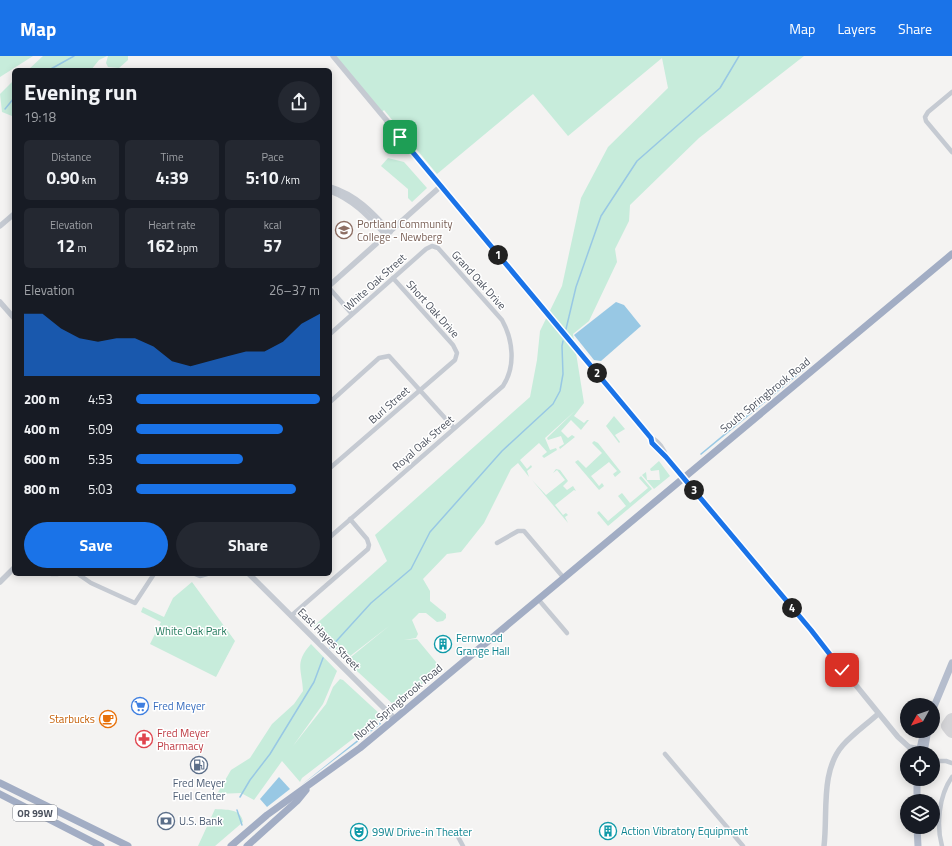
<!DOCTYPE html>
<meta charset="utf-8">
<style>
body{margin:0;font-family:"Titillium Web",sans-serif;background:#242831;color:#f1f3f6;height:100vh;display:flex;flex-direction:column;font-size:15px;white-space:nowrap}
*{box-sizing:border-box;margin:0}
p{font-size:13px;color:#9ea1a6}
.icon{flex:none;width:22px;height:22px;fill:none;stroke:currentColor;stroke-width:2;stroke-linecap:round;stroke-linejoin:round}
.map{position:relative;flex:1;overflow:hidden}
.panel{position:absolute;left:12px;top:12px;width:320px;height:508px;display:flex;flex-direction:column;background:#171b24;border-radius:6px;box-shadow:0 2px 10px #0003}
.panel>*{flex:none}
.needle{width:26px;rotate:230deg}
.tools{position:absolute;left:900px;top:642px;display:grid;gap:8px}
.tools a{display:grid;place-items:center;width:40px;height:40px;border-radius:50%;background:#171b24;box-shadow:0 2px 10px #0003;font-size:20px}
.pin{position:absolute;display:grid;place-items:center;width:34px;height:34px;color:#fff;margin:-17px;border-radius:8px;box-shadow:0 2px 6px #0006}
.km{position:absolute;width:20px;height:20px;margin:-10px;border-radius:50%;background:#222;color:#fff;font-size:11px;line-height:20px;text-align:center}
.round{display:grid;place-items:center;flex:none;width:42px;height:42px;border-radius:21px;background:#242831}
.summary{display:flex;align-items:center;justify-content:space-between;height:68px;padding:0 12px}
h1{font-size:22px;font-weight:700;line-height:30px}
.stats{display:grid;grid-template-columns:repeat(3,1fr);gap:6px;height:68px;padding:4px 12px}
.stats div{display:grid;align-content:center;border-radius:6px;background:#242831;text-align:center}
.stats b{font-size:17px;font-weight:700}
.stats small{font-size:11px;font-weight:400}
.stats p{font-size:11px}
.chart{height:112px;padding:8px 12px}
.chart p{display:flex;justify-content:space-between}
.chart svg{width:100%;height:72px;margin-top:4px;fill:#1a73e8;opacity:.7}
.primary-button{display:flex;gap:8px;margin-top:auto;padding:8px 12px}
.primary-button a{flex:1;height:46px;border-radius:24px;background:#1a73e8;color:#fff;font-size:16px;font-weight:700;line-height:46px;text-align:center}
.primary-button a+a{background:#242831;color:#f1f3f6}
ul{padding:0 12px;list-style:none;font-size:13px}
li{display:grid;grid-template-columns:64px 48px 1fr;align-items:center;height:30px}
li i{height:10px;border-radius:5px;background:#1a73e8}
header{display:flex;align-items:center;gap:24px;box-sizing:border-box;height:56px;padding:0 20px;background:#1a73e8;color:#fff}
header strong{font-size:19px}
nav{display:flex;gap:22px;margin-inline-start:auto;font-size:14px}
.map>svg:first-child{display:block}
.green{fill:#c7ecdb}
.water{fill:#98c8e4}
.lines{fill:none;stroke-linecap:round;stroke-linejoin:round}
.stream{stroke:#98c8e4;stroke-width:1.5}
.taxiway{stroke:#d4d4d7;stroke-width:14}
.minor{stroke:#c5cad2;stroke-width:4.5}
.tertiary{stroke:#c5cad2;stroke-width:5.5}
.primary{stroke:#b5bdcd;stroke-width:7}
.trunk{stroke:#a2adc4;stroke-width:7}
.route-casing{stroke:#fff;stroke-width:8}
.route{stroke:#1a73e8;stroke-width:5}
.labels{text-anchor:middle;stroke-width:3;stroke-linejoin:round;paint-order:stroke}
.shield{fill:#fff;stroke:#82868e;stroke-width:1}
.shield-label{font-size:10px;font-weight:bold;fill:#4c525e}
.education-label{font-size:11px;fill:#785e54;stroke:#fff;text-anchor:start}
.street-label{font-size:11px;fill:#4c525e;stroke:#fff}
.park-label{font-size:11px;fill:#227a5c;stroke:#fff}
.culture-label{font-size:11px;fill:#0d838f;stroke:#fff;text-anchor:start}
.shop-label{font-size:11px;fill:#366cbe;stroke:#fff;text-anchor:start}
.food-label{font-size:11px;fill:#c56008;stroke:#fff;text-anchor:end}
.health-label{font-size:11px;fill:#be3a42;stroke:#fff;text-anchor:start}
.service-label{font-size:11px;fill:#4e5e75;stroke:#fff}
</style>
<header>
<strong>Map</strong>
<nav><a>Map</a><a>Layers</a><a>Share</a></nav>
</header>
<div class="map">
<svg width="952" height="790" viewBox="0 0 952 790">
<rect width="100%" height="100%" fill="#f4f3f2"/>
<g class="green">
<polygon points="0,0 33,0 0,21"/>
<polygon points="43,0 107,0 99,4 91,14 28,14"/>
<polygon points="108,0 128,0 128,4 119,12 108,11 106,7"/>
<polygon points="335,0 804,0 699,82 630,149 629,165 615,193 617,206 589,265 573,278 584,347 574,360 584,367 587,364 589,364 581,374 571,364 561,375 568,382 572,379 575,381 560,393 559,391 564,388 561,380 548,384 547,382 576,354 545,382 550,394 556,392 557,394 544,402 542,400 547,396 539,387 520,404 527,413 531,409 532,411 527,415 529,421 518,407 511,413 484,467 461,496 447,498 423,523 430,535 430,545 446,558 446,562 443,565 437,566 426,557 419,557 412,564 418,578 416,582 404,584 417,583 441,612 395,650 346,605 389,570 345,604 314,570 387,505 375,479 530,341 537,304 540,275 562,230 581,142 608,91 668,32 662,2 568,80 533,38 437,118 384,54 382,56"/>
<polygon points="14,24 14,59 12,60 2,56 0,38"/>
<polygon points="388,102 404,106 427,132 412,146 408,142 408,133 381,110"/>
<polygon points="614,360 625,373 615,379 620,386 619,387 606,370"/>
<polygon points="594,385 598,387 621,416 615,421 613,418 617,415 609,406 591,420 599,430 602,427 604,430 599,434 575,406 578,404 586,412 602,397 592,387"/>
<polygon points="659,405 670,420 654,433 642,419 646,416 647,424 660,424 659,414 651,415 650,413"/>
<polygon points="556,413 560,414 568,425 563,430 567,434 573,430 576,435 574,434 555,449 563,459 566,457 568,459 565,461 568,467 532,424 546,439 565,424 557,414 553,417"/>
<polygon points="641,420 652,433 608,470 597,457 599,455 608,465 626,450 618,440 622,437 630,447 648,432 639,422"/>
<polygon points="192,526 235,585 216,621 150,588 161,566 141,556 143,551 164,561 173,542"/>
<path d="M311,588l26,27 -14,33 -30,42 33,-42 7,-17 7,-8 3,1 38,35 -1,3 -78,60 -2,4 -18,-21 -28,39 -13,-7 -24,1 14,-24 19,-12 22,-34 22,-20 9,-13c-1,-22 -9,-28 8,-47z"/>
<path d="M215,753c11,1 26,-1 28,13l-28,24h-17z"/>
</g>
<g class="water">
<polygon points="616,246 624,249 641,270 601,305 594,304 574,279"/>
<polygon points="807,309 808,311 701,399 700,398"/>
<polygon points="380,666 381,668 300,730"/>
<polygon points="279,721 290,733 267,751 260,743"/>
</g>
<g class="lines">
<g class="stream">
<polyline points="49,14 74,0"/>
<polyline points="5,53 14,42"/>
<polyline points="566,273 576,231 601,160 637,105 720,32 739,0"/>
<polyline points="330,592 371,547 411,513 430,476 502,395 553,348 560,335 563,318 562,290 563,285"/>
<polyline points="240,741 250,724 270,698 314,626 323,602"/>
<polyline points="237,754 242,769"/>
</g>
<polyline class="taxiway" points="952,664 948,670 952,675"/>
<g class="minor">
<polyline points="952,36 928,56 925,61 926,65 952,96"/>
<polyline points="330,233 352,258"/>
<path d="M330,278l96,-85 6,-3 6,2 64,72c11,20 14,46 1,66l-173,151"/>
<polyline points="330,346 379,302 389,300 454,372"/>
<polyline points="330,412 455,304 457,297 453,289 393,222"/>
<polyline points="497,487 518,475 524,475 563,521"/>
<polyline points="51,518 58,518"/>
<polyline points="78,518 91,527 135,547 154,518"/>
<polyline points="195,518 200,520 207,518"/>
<polyline points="538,543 567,577"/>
<polyline points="291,560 368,493 369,489 367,483 350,463"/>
<polyline points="665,698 743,790"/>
<polyline points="933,705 946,705 952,707"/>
<polyline points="455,775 463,790"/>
<path d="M942,790c-6,-21 -3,-51 10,-69"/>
</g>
<g class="tertiary">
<path d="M333,0l318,382c7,3 13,12 15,19"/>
<path d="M330,131c26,8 42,25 60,45"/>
<path d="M330,135c24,9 39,26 56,44"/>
<polyline points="0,170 14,158"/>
<polyline points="330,229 441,130"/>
<polyline points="0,246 14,262"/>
<polyline points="651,382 652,387 666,401 811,574 898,681 909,691 920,693"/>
<polyline points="249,518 395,663"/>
<polyline points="0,526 14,512"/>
<path d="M824,790c4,-33 -4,-75 19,-101 11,-12 24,-21 35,-31"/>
</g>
<g class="primary">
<polyline points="933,653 952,607"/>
<polyline points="919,697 924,675"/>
<polyline points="924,697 927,679"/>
<polyline points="917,723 917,745"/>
<polyline points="917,771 918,790"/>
</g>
<g class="trunk">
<polyline points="0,727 128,790"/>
<polyline points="0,738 101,790"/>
<polyline points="231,790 267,759 360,692 952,198"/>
<polyline points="247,790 297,745 306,734"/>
</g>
</g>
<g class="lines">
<g class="route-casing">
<polyline id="route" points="400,81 651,382 652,387 666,401 811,574 842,614"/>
</g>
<use href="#route" class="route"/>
</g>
<defs>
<g id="university-ring" transform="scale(0.9)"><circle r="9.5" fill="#fff" stroke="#8d6e63" stroke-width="1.5"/><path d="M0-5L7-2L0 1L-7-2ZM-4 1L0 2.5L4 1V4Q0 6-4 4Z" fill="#8d6e63"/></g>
<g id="building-ring" transform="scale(0.9)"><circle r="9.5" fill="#fff" stroke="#0f9aa8" stroke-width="1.5"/><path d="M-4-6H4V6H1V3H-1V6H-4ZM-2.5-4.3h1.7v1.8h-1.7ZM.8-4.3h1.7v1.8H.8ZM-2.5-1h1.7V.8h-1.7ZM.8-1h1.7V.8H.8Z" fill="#0f9aa8"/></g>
<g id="supermarket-ring" transform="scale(0.9)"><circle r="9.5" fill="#fff" stroke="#3f7fe0" stroke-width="1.5"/><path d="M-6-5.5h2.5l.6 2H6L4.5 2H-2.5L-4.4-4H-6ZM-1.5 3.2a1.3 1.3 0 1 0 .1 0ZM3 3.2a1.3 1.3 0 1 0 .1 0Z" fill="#3f7fe0"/></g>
<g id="cafe-ring" transform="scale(0.9)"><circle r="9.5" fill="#fff" stroke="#e8710a" stroke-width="1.5"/><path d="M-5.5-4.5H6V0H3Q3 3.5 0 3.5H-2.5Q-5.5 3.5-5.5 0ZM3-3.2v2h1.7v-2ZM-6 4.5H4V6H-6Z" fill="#e8710a"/></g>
<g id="pharmacy-ring" transform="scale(0.9)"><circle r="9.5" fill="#fff" stroke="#e0444e" stroke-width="1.5"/><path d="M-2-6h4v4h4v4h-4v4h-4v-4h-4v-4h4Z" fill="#e0444e"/></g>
<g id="fuel-ring" transform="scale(0.9)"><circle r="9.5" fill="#fff" stroke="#5c6f8a" stroke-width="1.5"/><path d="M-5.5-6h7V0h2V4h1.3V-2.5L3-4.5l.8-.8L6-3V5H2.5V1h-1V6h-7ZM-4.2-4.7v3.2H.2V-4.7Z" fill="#5c6f8a"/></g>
<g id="bank-ring" transform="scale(0.9)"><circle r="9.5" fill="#fff" stroke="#5c6f8a" stroke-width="1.5"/><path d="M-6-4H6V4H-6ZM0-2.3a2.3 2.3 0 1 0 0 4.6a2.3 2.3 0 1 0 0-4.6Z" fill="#5c6f8a"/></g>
<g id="theatre-ring" transform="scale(0.9)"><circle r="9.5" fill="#fff" stroke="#0f9aa8" stroke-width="1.5"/><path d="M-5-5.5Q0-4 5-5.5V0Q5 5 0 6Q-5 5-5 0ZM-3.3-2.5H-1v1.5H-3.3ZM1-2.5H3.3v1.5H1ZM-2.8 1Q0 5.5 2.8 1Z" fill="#0f9aa8"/></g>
</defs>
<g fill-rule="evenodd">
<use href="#university-ring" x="344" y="174"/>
<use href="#building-ring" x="443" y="588"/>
<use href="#supermarket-ring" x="140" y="650"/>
<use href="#cafe-ring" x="108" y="663"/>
<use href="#pharmacy-ring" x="144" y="683"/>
<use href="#fuel-ring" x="199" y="709"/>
<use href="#bank-ring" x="166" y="765"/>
<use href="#building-ring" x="608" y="775"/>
<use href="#theatre-ring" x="359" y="776"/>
</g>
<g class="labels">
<rect class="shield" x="13" y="749" width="44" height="16" rx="3"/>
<g class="shield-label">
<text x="35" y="761">OR 99W</text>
</g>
<g class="education-label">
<text x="357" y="172">Portland Community<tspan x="357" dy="13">College - Newberg</tspan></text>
</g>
<g class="street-label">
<text transform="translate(479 224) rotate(48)" y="4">Grand Oak Drive</text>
<text transform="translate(375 226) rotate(-42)" y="4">White Oak Street</text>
<text transform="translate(433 253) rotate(48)" y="4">Short Oak Drive</text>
<text transform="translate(765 339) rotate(-39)" y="4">South Springbrook Road</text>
<text transform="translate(389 349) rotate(-41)" y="4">Burl Street</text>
<text transform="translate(423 387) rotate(-41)" y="4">Royal Oak Street</text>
<text transform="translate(329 583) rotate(45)" y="4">East Hayes Street</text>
<text transform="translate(398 646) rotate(-40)" y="4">North Springbrook Road</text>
</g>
<g class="park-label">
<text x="191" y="579">White Oak Park</text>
</g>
<g class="culture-label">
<text x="456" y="586">Fernwood<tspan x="456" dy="13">Grange Hall</tspan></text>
<text x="621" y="779">Action Vibratory Equipment</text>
<text x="372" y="780">99W Drive-in Theater</text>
</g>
<g class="shop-label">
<text x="153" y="654">Fred Meyer</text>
</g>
<g class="food-label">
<text x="95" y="667">Starbucks</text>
</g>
<g class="health-label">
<text x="157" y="681">Fred Meyer<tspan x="157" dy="13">Pharmacy</tspan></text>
</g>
<g class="service-label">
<text x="199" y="731">Fred Meyer<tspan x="199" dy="13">Fuel Center</tspan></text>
<text x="179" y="769" text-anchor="start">U.S. Bank</text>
</g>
</g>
</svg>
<div class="tools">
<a><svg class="needle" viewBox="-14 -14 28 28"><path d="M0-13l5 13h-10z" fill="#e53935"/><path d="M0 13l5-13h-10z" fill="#9ea1a6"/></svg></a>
<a><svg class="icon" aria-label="locate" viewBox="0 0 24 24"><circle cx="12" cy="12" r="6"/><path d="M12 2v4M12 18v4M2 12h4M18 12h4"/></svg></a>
<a><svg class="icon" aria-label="layers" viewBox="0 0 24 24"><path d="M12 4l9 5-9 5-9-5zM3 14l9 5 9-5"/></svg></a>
</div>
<div class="pin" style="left:400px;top:81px;background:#1e9e55"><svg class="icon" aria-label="arrive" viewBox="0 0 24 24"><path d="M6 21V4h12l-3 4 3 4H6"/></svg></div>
<div class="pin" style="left:842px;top:614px;background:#d93025"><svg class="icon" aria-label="check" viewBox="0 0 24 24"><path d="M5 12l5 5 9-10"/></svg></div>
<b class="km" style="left:498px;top:199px">1</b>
<b class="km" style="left:597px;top:317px">2</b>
<b class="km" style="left:694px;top:434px">3</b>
<b class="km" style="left:792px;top:552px">4</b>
<section class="panel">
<div class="summary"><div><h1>Evening run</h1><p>19:18</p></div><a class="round"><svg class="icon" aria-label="share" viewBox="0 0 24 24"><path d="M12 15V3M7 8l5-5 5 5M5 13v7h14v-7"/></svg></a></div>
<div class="stats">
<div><p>Distance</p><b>0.90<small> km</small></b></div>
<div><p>Time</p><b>4:39</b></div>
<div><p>Pace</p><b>5:10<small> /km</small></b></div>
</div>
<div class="stats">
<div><p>Elevation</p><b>12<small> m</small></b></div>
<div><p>Heart rate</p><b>162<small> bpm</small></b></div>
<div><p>kcal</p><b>57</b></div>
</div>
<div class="chart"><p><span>Elevation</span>26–37 m</p>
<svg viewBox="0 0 160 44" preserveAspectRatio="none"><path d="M0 44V6L10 6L20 15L30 21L40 23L50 21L60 21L70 26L80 35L90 38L100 35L110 32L120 29L130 29L140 23L150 12L160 6V44z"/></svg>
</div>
<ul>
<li><b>200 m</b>4:53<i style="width:100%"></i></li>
<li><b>400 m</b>5:09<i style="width:80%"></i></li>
<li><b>600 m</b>5:35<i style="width:58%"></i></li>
<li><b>800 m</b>5:03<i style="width:87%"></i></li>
</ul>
<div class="primary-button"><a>Save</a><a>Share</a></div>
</section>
</div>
